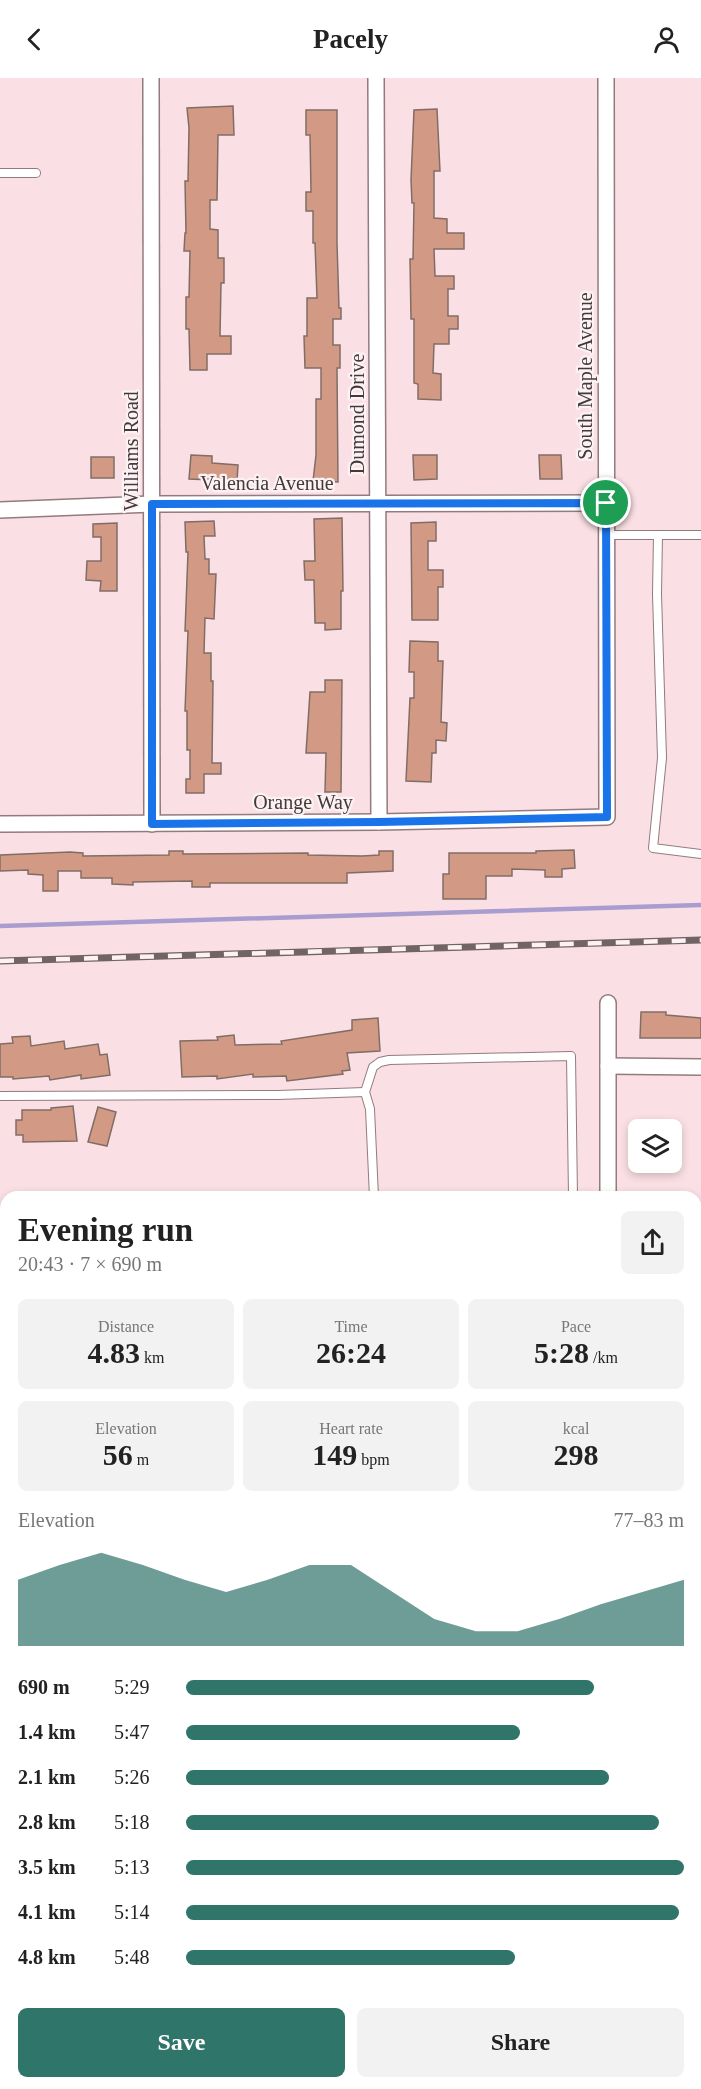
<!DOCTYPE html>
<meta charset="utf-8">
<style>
body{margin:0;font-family:Georgia,serif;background:#f2f2f2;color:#222;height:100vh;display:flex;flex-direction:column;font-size:22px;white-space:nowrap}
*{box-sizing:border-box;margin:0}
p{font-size:20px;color:#767676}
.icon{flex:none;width:33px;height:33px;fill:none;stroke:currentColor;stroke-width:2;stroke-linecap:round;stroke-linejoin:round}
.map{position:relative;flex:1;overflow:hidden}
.sheet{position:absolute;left:0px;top:1113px;width:702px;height:898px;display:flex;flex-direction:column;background:#fff;border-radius:18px 18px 0 0;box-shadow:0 3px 9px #0003}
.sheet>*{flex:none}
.fabs{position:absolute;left:628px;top:1041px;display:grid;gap:12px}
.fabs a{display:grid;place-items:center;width:54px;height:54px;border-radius:9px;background:#fff;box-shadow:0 3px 9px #0003;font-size:30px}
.pin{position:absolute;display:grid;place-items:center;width:51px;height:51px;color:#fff;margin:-26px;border:3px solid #fff;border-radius:50%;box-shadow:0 2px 6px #0007}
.round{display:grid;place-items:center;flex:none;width:63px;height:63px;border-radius:9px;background:#f2f2f2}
.summary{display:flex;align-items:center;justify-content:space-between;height:102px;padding:0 18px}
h1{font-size:33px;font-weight:600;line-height:45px}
.stats{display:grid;grid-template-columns:repeat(3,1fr);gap:9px;height:102px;padding:6px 18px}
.stats div{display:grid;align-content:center;border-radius:9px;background:#f2f2f2;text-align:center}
.stats b{font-size:30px;font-weight:600}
.stats small{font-size:16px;font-weight:400}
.stats p{font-size:16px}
.chart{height:168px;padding:12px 18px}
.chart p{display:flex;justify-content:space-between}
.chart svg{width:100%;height:108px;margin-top:6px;fill:#30756a;opacity:.7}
.button{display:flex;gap:12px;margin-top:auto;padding:12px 18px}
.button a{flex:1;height:69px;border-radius:9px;background:#30756a;color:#fff;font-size:24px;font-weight:600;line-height:69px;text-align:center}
.button a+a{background:#f2f2f2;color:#222}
ul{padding:0 18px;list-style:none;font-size:20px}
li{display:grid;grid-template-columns:96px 72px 1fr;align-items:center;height:45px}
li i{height:15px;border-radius:8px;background:#30756a}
header{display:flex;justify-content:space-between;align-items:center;height:78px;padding:0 18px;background:#fff;font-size:27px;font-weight:600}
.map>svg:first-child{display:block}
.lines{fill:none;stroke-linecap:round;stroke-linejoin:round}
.stream{stroke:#a99ccf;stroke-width:4.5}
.building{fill:#d29a84;stroke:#816d65;stroke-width:1.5}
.service-casing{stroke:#927b7f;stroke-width:10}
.minor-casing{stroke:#927b7f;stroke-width:18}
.secondary-casing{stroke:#927b7f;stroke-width:24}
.service{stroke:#fff;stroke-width:8}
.minor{stroke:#fff;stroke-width:15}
.secondary{stroke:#fff;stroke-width:21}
.rail-casing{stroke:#726466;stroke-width:7}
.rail{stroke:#fcf2f4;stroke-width:4.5;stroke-dasharray:14;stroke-linecap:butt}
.route-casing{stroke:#fff;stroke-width:12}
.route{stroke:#1a73e8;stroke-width:8}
.labels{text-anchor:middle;stroke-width:4.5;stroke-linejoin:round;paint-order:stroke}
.street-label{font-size:20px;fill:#43393b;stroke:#fcf2f4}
</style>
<header><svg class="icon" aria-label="back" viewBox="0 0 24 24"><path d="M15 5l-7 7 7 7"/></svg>Pacely<svg class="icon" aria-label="person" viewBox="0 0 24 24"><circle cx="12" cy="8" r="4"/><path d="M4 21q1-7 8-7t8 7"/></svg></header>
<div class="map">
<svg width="701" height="2011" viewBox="0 0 701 2011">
<rect width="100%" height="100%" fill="#fae0e5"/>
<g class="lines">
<polyline class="stream" points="0,848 701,827"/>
</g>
<g class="building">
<polygon points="233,28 234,57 218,57 217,122 210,122 210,151 218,152 218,180 224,180 224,205 221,205 220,258 231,258 231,276 207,276 207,292 190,292 189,251 186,251 186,219 189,219 190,173 184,173 185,155 186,155 185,103 188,103 189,50 187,30"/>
<polygon points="437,31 440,93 434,93 434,140 447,141 447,155 464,155 464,171 434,171 435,198 454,198 454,211 448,211 448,238 458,238 458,251 449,251 449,266 434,266 433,295 441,296 441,322 418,321 418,306 414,305 414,241 411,241 410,181 413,181 414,125 412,125 411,102 414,32"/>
<polygon points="306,32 337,32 337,165 339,230 341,230 341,241 333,241 333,267 340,267 340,290 337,290 338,404 313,403 316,377 316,321 321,321 321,290 305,290 304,258 307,258 307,220 317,220 315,165 313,165 313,133 306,133 306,114 311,114 310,57 306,57"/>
<polygon points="191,377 212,378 212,385 238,387 237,403 189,401"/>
<polygon points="413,377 437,377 437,401 414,402"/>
<polygon points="539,377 561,377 562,401 540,401"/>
<rect x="91" y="379" width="23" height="21"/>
<polygon points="342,440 343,513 341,513 341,551 325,552 325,545 315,545 314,502 305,502 304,483 315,483 314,441"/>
<polygon points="214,443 215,458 204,458 205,481 209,481 209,496 216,496 214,541 205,540 204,575 211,575 211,603 213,603 212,685 221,685 221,696 204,696 204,715 186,715 186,701 190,701 190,672 187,672 187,633 185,633 188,553 185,553 188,474 186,474 185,444"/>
<polygon points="436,444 436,463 428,463 428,492 443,492 443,509 438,509 438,542 412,542 411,445"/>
<polygon points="117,445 117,513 100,513 101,503 86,502 87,483 101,483 101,459 93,459 93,446"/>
<polygon points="410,563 438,564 438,583 443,583 441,644 447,645 446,663 436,662 436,675 432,675 431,704 406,703 410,620 414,620 414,594 409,594"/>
<polygon points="325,602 342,602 341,714 325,714 326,675 306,675 310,614 325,614"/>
<polygon points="574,772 575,790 562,791 562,799 545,799 545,792 512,791 512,798 486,798 486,821 443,821 443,796 449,796 449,775 536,775 536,773"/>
<polygon points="169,773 183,773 183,776 308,775 308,777 362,778 379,777 379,773 393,773 393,793 347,795 347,805 210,805 210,809 192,809 192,803 133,804 133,807 112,806 112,800 81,800 81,793 58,793 58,813 43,813 43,797 28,796 28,792 0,793 0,777 70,774 83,775 83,778 169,777"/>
<polygon points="641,934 666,934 666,937 701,940 701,960 640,960"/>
<polygon points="378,940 380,973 347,975 350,992 342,993 343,996 287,1003 286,998 253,999 253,996 217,1001 217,998 182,999 180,963 218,962 217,959 234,957 235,967 282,966 281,963 352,952 352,942"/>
<polygon points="30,958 31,968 64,963 65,971 98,966 100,977 107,976 110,997 81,1001 81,997 50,1002 49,998 13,1001 13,999 0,999 0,966 13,965 12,959"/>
<polygon points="73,1028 77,1063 23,1064 23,1057 16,1057 16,1042 22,1042 22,1032 51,1032 51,1030"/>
<polygon points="98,1029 116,1034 107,1068 88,1064"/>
</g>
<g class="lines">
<g class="service-casing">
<g id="service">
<polyline points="0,95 36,95"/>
<polyline points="606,457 701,457"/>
<polyline points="658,457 657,516 662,680 653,770 701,776"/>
<polyline points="0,1018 278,1017 365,1014"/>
<polyline points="374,1119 370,1031 365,1014 373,989 380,984 389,982 571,978 573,1119"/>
<polyline points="0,1224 6,1224"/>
<polyline points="0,1888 6,1888"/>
</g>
</g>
<g class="minor-casing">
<g id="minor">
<polyline points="151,0 152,746"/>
<polyline points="376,0 379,744"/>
<polyline points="0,432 152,426 605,425"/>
<polyline points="0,746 379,744 607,739 606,0"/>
<polyline points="608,988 701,989"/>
<polyline points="608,1119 608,925"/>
<polyline points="696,1245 701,1245"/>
<polyline points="0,1320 6,1320"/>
<polyline points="0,1445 6,1445"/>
<polyline points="164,2006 164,2011"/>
<polyline points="387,2006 387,2011"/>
<polyline points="611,2006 611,2011"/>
</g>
</g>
<g class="secondary-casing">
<g id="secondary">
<polyline points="696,1777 701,1777"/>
<polyline points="0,1778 6,1778"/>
</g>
</g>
<use href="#service" class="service"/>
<use href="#minor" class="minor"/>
<use href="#secondary" class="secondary"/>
<g class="rail-casing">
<polyline id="rail" points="0,883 701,862"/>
</g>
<use href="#rail" class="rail"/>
</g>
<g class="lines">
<g class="route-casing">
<polygon id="route" points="606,425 607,739 379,744 152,746 152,426"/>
</g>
<use href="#route" class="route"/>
</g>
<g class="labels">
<g class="street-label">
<text transform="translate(585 298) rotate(-90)" y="7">South Maple Avenue</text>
<text transform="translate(357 336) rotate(-90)" y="7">Dumond Drive</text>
<text transform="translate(131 373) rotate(-90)" y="7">Williams Road</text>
<text x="267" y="412">Valencia Avenue</text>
<text x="303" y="731">Orange Way</text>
</g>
</g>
</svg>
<div class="fabs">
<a><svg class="icon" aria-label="layers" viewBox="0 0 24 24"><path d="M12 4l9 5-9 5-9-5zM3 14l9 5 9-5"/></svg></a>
</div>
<div class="pin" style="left:606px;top:425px;background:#1e9e55"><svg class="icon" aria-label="arrive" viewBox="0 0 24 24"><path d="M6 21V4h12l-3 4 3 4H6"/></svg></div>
<section class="sheet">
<div class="summary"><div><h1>Evening run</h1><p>20:43 · 7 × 690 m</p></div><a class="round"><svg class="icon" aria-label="share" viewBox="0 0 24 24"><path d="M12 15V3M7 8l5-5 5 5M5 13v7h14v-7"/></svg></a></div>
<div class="stats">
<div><p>Distance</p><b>4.83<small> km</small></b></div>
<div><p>Time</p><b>26:24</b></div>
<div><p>Pace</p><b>5:28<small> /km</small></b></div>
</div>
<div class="stats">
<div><p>Elevation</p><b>56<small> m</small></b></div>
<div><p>Heart rate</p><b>149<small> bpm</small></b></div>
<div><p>kcal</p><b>298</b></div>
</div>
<div class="chart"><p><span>Elevation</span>77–83 m</p>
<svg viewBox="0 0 160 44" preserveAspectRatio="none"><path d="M0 44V17L10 11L20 6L30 11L40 17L50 22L60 17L70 11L80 11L90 22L100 33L110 38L120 38L130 33L140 27L150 22L160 17V44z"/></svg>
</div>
<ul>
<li><b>690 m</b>5:29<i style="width:82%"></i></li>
<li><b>1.4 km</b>5:47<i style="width:67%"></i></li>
<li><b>2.1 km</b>5:26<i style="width:85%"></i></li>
<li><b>2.8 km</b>5:18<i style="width:95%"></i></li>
<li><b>3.5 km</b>5:13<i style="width:100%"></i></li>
<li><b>4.1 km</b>5:14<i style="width:99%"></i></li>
<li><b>4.8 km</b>5:48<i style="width:66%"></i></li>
</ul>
<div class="button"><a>Save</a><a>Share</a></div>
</section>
</div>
